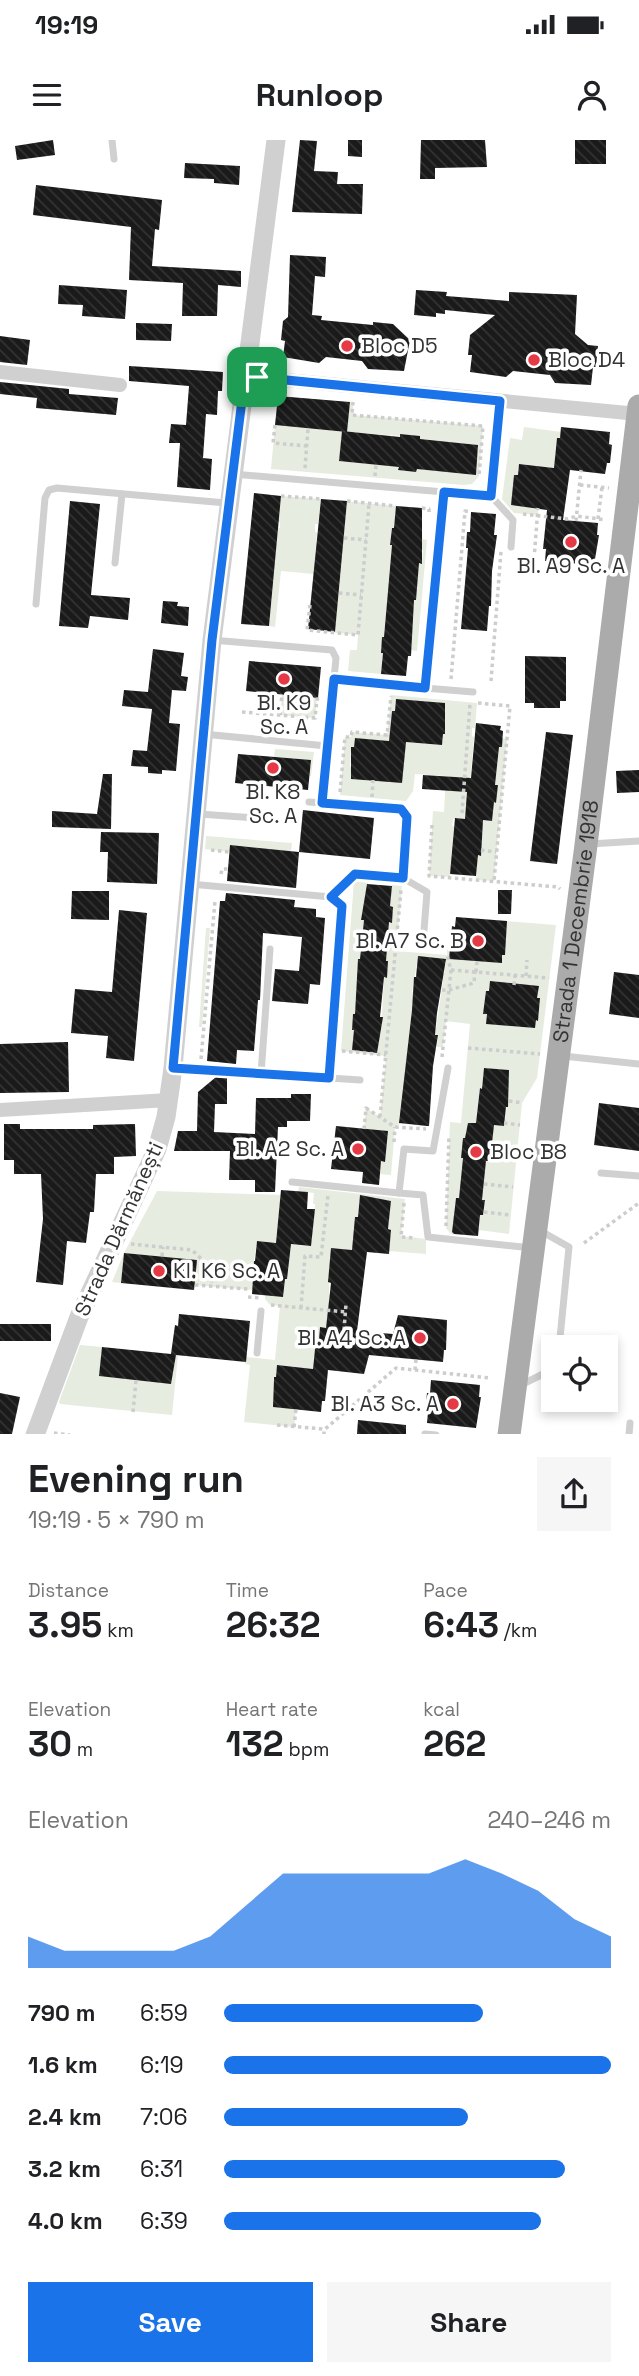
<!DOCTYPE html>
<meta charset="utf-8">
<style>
body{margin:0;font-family:"Space Grotesk",sans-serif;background:#f6f6f6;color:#202124;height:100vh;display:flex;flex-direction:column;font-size:26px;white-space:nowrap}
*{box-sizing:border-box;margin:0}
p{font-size:23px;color:#757577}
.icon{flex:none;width:38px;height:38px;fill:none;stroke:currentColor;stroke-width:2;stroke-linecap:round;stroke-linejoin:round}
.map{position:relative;height:1294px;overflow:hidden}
.side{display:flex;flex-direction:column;background:#fff;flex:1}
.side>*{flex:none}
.controls{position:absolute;left:541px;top:1195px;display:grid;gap:14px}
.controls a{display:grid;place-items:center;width:77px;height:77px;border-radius:0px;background:#fff;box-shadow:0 4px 10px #0003;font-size:35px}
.pin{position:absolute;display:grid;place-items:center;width:60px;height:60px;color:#fff;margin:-30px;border-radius:14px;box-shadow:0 4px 10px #0006}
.round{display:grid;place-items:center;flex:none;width:74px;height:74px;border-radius:0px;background:#f6f6f6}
.overview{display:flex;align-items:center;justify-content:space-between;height:119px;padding:0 28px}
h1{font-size:38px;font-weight:700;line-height:52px}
.stats{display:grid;grid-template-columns:repeat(3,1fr);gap:10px;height:119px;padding:7px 28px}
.stats div{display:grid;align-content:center}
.stats b{font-size:35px;font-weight:700}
.stats small{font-size:19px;font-weight:400}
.stats p{font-size:19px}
.chart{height:196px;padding:14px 28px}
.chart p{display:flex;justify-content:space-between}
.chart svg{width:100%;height:126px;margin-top:7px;fill:#1a73e8;opacity:.7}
.primary-button{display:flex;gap:14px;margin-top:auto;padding:14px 28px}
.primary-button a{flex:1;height:80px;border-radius:0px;background:#1a73e8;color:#fff;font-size:28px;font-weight:700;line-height:80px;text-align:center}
.primary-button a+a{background:#f6f6f6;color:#202124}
ul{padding:0 28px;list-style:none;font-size:23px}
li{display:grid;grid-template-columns:112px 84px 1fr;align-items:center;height:52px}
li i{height:18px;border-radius:9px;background:#1a73e8}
.status{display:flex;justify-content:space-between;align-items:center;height:49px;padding:0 35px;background:#fff;direction:ltr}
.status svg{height:19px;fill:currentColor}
header{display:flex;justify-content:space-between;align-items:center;height:91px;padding:0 28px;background:#fff;font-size:32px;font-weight:700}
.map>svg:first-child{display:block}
.grass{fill:#e6ecdf;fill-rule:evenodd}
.building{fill:url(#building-back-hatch)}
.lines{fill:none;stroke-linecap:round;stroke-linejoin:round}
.path{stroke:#cdcdcd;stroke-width:3.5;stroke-dasharray:3.5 3.5;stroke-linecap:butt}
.service{stroke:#d0d0d0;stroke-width:7}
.minor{stroke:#d0d0d0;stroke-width:14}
.tertiary{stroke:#d0d0d0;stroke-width:19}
.primary{stroke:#ababab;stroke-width:23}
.route-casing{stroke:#fff;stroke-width:14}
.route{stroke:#1a73e8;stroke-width:9}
.poi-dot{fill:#e63946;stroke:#fff;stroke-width:2.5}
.labels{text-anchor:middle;stroke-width:7;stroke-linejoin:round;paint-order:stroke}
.poi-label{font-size:21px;fill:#333;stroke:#fff;text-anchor:start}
.street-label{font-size:21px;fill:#333;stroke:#fff}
</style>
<div class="status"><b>19:19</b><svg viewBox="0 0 49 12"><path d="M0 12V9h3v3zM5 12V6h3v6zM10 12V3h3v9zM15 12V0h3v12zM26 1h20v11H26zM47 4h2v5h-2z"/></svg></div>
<header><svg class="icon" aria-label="menu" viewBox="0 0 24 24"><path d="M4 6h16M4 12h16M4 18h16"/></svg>Runloop<svg class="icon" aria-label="person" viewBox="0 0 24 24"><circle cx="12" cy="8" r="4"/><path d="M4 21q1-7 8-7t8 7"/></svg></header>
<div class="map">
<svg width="639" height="1295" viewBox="0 0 639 1295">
<defs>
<pattern id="building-back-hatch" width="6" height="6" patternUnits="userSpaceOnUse" patternTransform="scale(1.75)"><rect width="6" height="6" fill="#1a1a1a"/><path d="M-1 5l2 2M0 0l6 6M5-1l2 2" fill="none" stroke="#333"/></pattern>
</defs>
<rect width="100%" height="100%" fill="#fff"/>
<g class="grass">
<polygon points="350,262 353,263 353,275 483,286 479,336 472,344 464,345 271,329 275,285 342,291 339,321 399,327 399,330 416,332 417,329 476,334 478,305 420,299 420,296 401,294 400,296 347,292"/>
<polygon points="524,287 561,292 560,298 557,298 555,316 557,328 519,324 518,335 514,335 512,353 538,368 538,375 514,373 502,359 510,298 522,300"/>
<polygon points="281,356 321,359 318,384 315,384 315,392 317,392 314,434 281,431 275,487 269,486 278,388 280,388 280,382 278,382"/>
<polygon points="347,361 396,366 394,388 392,388 390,404 392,405 384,497 382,498 381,513 383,513 381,534 348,531 350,510 357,510 358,495 335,493"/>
<polygon points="422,399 427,400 417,511 411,510 412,501 410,500 414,460 416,459 417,423 422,423 423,410 418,410"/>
<polygon points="282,554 317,558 315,578 280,575"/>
<path d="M391,555l86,8 -2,25h-3v8l2,1 -7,82h-14l-1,7h2l-4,51 -21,-1 4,-65 11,1 2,-36 -31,-2 -2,17 -7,10 -66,-6 5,-58h6l1,-5 35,3zM396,559l49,5v29l-2,1 -1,11 -39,-3 -4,41 -47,-4v-12h-2l1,-20h3l1,-9 37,3 -2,-13 2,-17h3z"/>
<polygon points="502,598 507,599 494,741 476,740 478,715 480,716 481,680 492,681 494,662 496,662 498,646 495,645 499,607"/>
<polygon points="275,609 314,612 311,636 309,636 310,620 274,617"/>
<polygon points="206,696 292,703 291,711 231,706 229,712 205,709"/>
<path d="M354,741l14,2 -7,36 3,1 -4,39h-2l-3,55h-2l-1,15 2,1 -1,20 24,2 2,-19h2l3,-55 3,-1 1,-15 -3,-1 4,-39h3l1,-15 -3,-1 2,-21 10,1 -6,65 51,4v-5h6v9l49,3v-7l3,-1 1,-21 -2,-1 1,-11 51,4 -19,153 -15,25 -13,131 -30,-4 1,-15h3l2,-14 -3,-1 4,-39h4l2,-15 -2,-22 14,2 5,-34 -2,-1 2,-21 -25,-2 -2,21h-2l-4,34h-8l-3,15h-2l-2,19 2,1 -4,40h-3l-2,13 3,6h-3l-2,14 2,4 -3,-1 -5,-6 4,-106 11,1 9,-99 -24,-3 -3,26h-6l1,-12h-3l8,-54 -2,-1v-6h3l2,-13 -28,-4 -6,35 2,1 -11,94 -2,36 -6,4 -4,48 -11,-1 1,-13 3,1v-31l-20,-2 2,-21 14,9 6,-61 -45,-5zM539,847l-2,11 3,1 -2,21h-2l-1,8 -49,-4 1,-10h-3l2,-23z"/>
<polygon points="206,788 210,788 202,887 199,887"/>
<polygon points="299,1047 405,1059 401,1096 426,1099 426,1114 389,1111 391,1090 388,1089 391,1061 360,1057 358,1077 355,1077 354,1110 334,1108 332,1128 329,1128 329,1162 346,1164 319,1200 316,1200 313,1224 315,1229 277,1225 276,1237 273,1238 273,1267 296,1269 294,1287 244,1282 250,1225 245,1224 246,1217 275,1220 280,1166 270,1165 265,1159 265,1155 283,1157 285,1139 287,1139 288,1104 308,1106 310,1088 313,1088 315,1064 313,1064 314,1053 298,1051"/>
<polygon points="157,1051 282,1055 278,1083 278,1103 257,1101 252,1134 254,1135 252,1150 194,1145 196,1120 124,1113 121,1143 112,1142 124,1113"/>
<polygon points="80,1205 102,1207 100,1236 171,1243 176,1215 178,1215 172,1275 60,1264 59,1262"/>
</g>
<g class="building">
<polygon points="53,0 55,15 17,20 15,6"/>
<polygon points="300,0 317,1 314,31 338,32 337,44 363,44 362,74 292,72"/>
<polygon points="348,0 362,0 362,17 348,16"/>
<polygon points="421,0 485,0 487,27 435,28 435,39 420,39"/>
<rect x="575" y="0" width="31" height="24"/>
<polygon points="185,23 240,26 239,45 214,43 214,39 184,38"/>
<polygon points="36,45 162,60 159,90 155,89 152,126 241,131 241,147 218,145 217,176 182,176 183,143 129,140 131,87 33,75"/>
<polygon points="290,115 326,117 325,137 315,136 312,175 322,176 321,180 373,185 373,182 393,184 410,200 404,231 368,229 362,221 326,217 319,223 283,217 285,201 281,200 283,181 288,177"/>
<polygon points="59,145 127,150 125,179 82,176 83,165 58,164"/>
<polygon points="416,150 447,152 446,156 509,161 509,152 577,155 575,194 588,205 598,206 596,227 593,227 591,245 555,243 550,235 513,231 506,237 470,232 472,215 468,215 470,195 495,175 445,170 445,174 436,173 436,177 414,175"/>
<polygon points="136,183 172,184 171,201 136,200"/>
<polygon points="0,196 30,200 27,225 0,222"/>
<polygon points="129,226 223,232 222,251 218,251 217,275 206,274 203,318 212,319 210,350 177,347 180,303 169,303 171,284 186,285 189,246 129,241"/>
<polygon points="0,242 69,249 69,254 118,258 116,275 36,268 37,258 0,254"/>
<polygon points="278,256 350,262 347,292 275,285"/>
<polygon points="561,287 610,292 609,304 612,305 610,323 607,323 605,334 570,330 563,380 598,383 597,395 599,395 594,425 545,421 546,409 543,409 547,370 511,365 514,335 518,335 519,324 554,328 557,298 560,298"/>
<polygon points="342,291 400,297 400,294 420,296 420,299 478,305 476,335 417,329 416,332 398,330 399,327 339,321"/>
<polygon points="254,353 281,356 269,486 241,484"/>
<polygon points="321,359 347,361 335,492 308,489"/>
<polygon points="70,361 100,364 91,455 130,458 128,480 90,476 88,488 59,486"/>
<polygon points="396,366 422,368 422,424 419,423 416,460 414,460 411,516 408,516 406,536 381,534 383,513 381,513 382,497 384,497 392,405 390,405 392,388 394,388"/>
<polygon points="471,372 496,374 494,395 497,395 492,431 491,466 489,466 487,491 461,489 468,408 466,408 467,392 470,392"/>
<polygon points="163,461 178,462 177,466 189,467 188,486 161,483"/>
<polygon points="153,509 184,513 181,536 188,537 186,551 172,550 169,583 180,584 176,631 162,630 162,634 148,633 148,627 131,626 133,610 147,611 152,569 122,566 124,550 148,552"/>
<polygon points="525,516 566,517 566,561 560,561 560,568 534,568 534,563 525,563"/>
<polygon points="249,521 321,527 318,558 246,551"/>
<polygon points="396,559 445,563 445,594 443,594 442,605 406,602 402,643 351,639 351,607 354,607 355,598 389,601 392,571 395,571"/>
<polygon points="476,583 501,586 500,590 503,591 502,607 499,607 495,645 498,645 496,663 494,662 492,681 483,680 481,716 478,715 476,736 450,734 455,678 465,679 467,652 422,649 423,635 471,638"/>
<polygon points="546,592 573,595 557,724 530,721"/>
<polygon points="238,614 311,620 308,650 235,643"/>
<polygon points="639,630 639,652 617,653 616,631"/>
<polygon points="103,634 112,634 111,689 52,687 52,671 97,674"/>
<polygon points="303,670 374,678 370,719 299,712"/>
<polygon points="101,692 159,693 157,744 107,742 108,712 100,712"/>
<polygon points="230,705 299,712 296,748 227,741"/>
<polygon points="367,744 392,746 390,766 393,767 392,783 389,782 386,821 388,821 387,838 384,837 380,877 383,877 377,913 352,910 354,890 352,890 353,874 355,874 358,819 360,819 364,780 361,780"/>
<polygon points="498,750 512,750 511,774 498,774"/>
<polygon points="72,751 109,751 109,780 71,779"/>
<polygon points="226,753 295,760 294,767 316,769 316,777 325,778 320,845 310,844 308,864 272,861 275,829 299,831 302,797 263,793 260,860 258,860 254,911 237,910 236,924 207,921 220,761 225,761"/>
<polygon points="119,770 147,773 134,921 106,918 108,896 71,893 75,849 112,852"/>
<polygon points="456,777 507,781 505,815 502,815 502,823 449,819 452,786 455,787"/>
<polygon points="418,816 446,819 437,873 435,895 438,895 433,926 429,986 427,986 399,983 412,870 414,837 416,837"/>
<polygon points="614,832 639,835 639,878 609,874"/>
<polygon points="490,841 539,846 537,858 540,858 538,881 536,880 535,888 486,884 487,874 483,874 486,851 489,851"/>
<polygon points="68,902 69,952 0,953 0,904"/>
<polygon points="484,928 509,930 508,967 506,967 504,986 494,985 490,1021 486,1021 482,1060 485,1060 483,1075 480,1075 478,1096 454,1094 452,1092 456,1058 459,1058 463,1018 461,1018 463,998 465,998 468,983 476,983 480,948 482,949"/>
<polygon points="216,937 227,937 227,964 215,964 214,992 255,994 256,958 291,958 291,954 311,954 310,981 287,981 287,987 278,987 275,1052 255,1052 255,1040 229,1040 230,1011 174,1011 178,991 197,991 198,952"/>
<polygon points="599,963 639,968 639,1011 594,1005"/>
<polygon points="4,984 20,984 20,989 93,989 93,985 135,984 136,1016 114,1017 114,1034 96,1034 94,1072 90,1072 86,1103 67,1101 63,1145 36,1142 43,1079 41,1034 14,1034 14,1020 4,1020"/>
<polygon points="336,986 388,991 385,1022 381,1021 379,1045 362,1043 363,1032 331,1029"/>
<polygon points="281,1050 308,1052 307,1069 315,1069 311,1106 291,1104 287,1139 285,1139 283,1157 252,1154 254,1121 255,1121 257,1101 276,1103"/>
<polygon points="360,1055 391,1061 388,1089 391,1090 389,1114 367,1112 357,1191 393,1194 398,1175 447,1180 446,1210 444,1210 443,1222 369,1215 364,1234 328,1230 325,1261 322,1261 321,1272 273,1267 274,1237 276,1237 277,1225 313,1229 316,1199 319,1200 320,1187 326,1188 331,1143 328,1142 331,1108 352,1110 355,1077 358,1077"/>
<polygon points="124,1113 197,1120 194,1150 121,1143"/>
<polygon points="179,1174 250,1181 246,1222 176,1215 171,1244 99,1236 102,1207 171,1214 175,1185 178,1186"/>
<rect x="0" y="1184" width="51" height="17"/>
<polygon points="431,1240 480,1245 479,1257 481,1257 476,1288 427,1283 428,1272 425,1272 427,1253 430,1253"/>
<polygon points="0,1253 20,1257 12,1294 0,1294"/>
<polygon points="358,1280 406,1285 406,1294 357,1294"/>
</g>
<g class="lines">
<g class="path">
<polyline points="353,262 352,275 483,286 479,336"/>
<polyline points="275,285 273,303 307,306"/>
<polyline points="305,328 308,288"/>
<polyline points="375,336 376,325"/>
<polyline points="580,345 609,348"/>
<polyline points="281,356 321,359"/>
<polyline points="347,361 396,366"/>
<polyline points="422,368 429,369 429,372"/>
<polyline points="523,374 567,379 577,376 606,380"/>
<polyline points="598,379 602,347"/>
<polyline points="576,381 581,330"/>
<polyline points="344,398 366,400"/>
<polyline points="534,419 538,368"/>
<polyline points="339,453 361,455"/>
<polyline points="310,465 307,490 358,495 369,364"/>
<polyline points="451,539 465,371 471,372"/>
<polyline points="491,541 501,411"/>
<polyline points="478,563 510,566 494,741"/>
<polyline points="242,572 315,578 317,559 320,559"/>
<polyline points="280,575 282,554"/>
<polyline points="340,652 345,597 351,597 352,592 387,595 391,556"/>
<polyline points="372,657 373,640"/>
<polyline points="462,673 470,564"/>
<polyline points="432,685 429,736 558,747 560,749"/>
<polyline points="211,710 229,712"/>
<polyline points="481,710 496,712"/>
<polyline points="221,734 222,729 228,729"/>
<polyline points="451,830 549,838"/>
<polyline points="476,832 477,821"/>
<polyline points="526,836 527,820"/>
<polyline points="514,845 515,835"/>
<polyline points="442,850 449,850 474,843 475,832"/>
<polyline points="468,908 540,914"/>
<polyline points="342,911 386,915"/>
<polyline points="442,917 451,830 447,815"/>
<polyline points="201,919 215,761"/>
<polyline points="509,961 522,963"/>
<polyline points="380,977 401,750"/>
<polyline points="504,983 520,985"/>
<polyline points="364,989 366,968 395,987 426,989"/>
<polyline points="394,1002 395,987"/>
<polyline points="491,1018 516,1020"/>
<polyline points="484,1044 513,1047"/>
<polyline points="404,1063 401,1097 416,1098"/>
<polyline points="484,1072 510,1075"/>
<polyline points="446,1086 449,996"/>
<polyline points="584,1103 639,1063"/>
<polyline points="131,1104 192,1110 209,1126 213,1146"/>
<polyline points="162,1116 163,1107"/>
<polyline points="195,1145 248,1149"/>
<polyline points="248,1157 260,1158"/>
<polyline points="271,1165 346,1172"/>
<polyline points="301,1168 305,1116 321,1117 328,1055"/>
<polyline points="344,1190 346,1164"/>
<polyline points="415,1230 416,1219"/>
<polyline points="133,1272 136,1240"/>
<polyline points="277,1285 323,1289"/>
<polyline points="294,1287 296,1269"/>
<polyline points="54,1293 70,1295"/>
<polyline points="324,1295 324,1290 396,1228 490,1238"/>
</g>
<g class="service">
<polyline points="112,0 114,19"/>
<polyline points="233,334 491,356 513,380 511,407"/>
<polyline points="491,356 501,260"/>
<polyline points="115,423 122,354"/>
<polyline points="36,464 45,358 49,350 57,348 226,363"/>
<polyline points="212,500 332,510 336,518 334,539"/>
<polyline points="425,548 473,552"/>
<polyline points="203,594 327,606 334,539 425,548 444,352"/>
<polyline points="309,662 401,669 407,676 403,738 427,752 423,803"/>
<polyline points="322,663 327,606"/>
<polyline points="199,674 271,679"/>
<polyline points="590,704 639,701"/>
<polyline points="190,744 331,757 343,766 329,938"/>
<polyline points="331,757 355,734 403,738"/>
<polyline points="563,916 639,924"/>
<polyline points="176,928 360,940"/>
<polyline points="448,928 433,1011 404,1009 399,1053 423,1055 428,1097 532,1108"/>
<polyline points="261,934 270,809"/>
<polyline points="601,1033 639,1036"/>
<polyline points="292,1042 399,1053"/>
<polyline points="539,1090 569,1107 559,1208"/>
<polyline points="257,1213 261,1171"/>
<polyline points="521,1245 553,1229"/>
<polyline points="425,1294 436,1295"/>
<polyline points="629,1295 630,1283"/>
</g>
<g class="minor">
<polyline points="0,232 120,245"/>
<polyline points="245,236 638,274"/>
<polyline points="0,970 169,960"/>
</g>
<polyline class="tertiary" points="35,1295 79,1177 157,1009 166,977 173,928 212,500 276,0"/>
<path class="primary" id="s1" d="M509,1295l77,-590 53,-439"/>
</g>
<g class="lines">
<g class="route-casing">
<polygon id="route" points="245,236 500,261 491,356 444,352 425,548 334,539 322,663 401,669 407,677 403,738 355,734 331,757 342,766 329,938 173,928 212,500"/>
</g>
<use href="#route" class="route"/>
</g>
<g class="poi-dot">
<circle cx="347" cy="206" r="7"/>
<circle cx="534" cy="220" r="7"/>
<circle cx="571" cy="402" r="7"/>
<circle cx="284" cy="539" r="7"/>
<circle cx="273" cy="628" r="7"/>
<circle cx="478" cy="801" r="7"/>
<circle cx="358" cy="1009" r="7"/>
<circle cx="476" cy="1012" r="7"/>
<circle cx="159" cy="1131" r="7"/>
<circle cx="420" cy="1198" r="7"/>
<circle cx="453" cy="1264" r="7"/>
</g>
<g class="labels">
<g class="poi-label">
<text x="361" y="213">Bloc D5</text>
<text x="548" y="227">Bloc D4</text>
<text x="571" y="433" text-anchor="middle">Bl. A9 Sc. A</text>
<text x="284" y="570" text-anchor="middle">Bl. K9<tspan x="284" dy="24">Sc. A</tspan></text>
<text x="273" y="659" text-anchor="middle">Bl. K8<tspan x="273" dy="24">Sc. A</tspan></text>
<text x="464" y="808" text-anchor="end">Bl. A7 Sc. B</text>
<text x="344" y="1016" text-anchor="end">Bl. A2 Sc. A</text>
<text x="490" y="1019">Bloc B8</text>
<text x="173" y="1138">Kl. K6 Sc. A</text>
<text x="406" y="1205" text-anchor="end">Bl. A4 Sc. A</text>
<text x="439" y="1271" text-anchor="end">Bl. A3 Sc. A</text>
</g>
<g class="street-label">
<text dy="7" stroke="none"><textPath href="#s1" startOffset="518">Strada 1 Decembrie 1918</textPath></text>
<text transform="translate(119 1089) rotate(-66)" y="7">Strada Dărmănești</text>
</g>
</g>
</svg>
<div class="controls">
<a><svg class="icon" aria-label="locate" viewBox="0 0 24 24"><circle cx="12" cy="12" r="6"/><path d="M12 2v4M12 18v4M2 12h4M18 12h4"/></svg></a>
</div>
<div class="pin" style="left:257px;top:237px;background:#1e9e55"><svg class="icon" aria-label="arrive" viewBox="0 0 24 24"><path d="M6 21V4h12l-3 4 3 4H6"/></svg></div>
</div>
<section class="side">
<div class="overview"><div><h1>Evening run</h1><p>19:19 · 5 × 790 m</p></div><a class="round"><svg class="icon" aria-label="share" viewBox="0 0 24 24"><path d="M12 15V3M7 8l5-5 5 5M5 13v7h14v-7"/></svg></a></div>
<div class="stats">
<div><p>Distance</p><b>3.95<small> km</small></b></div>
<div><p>Time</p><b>26:32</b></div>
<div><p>Pace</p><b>6:43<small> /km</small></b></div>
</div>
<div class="stats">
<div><p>Elevation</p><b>30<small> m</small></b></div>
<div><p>Heart rate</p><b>132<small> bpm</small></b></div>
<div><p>kcal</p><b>262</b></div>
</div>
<div class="chart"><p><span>Elevation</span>240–246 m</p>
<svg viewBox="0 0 160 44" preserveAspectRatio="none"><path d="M0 44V33L10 38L20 38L30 38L40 38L50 33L60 22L70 11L80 11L90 11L100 11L110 11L120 6L130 11L140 17L150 27L160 33V44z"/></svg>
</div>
<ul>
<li><b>790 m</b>6:59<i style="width:67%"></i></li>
<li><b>1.6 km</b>6:19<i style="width:100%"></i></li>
<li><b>2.4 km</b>7:06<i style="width:63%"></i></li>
<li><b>3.2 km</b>6:31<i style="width:88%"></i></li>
<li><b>4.0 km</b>6:39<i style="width:82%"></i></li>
</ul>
<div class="primary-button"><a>Save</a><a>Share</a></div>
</section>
